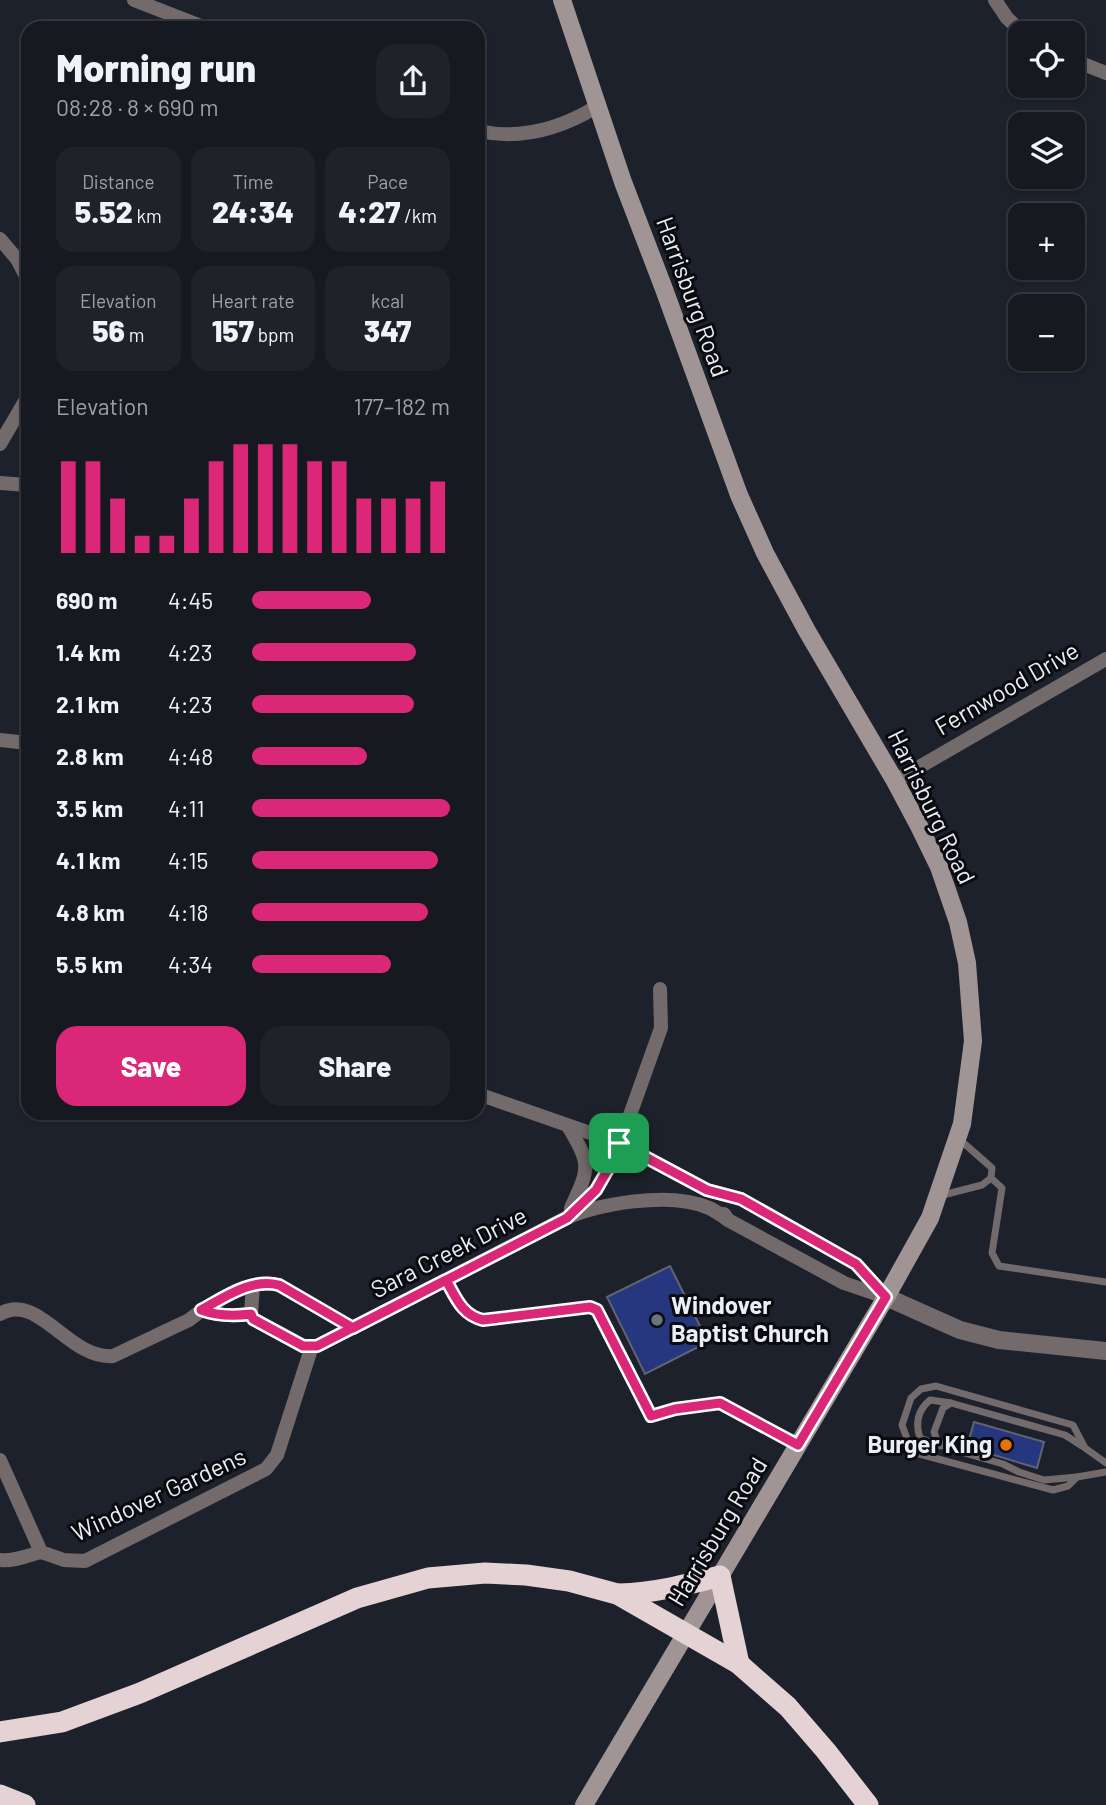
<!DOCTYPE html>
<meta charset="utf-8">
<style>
body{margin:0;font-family:Barlow,sans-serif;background:#1f2229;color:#f1f3f6;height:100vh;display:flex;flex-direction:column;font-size:26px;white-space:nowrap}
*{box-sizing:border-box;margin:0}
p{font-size:23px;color:#9ea0a5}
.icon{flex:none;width:38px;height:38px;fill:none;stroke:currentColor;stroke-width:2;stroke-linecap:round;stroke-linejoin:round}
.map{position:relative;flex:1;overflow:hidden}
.panel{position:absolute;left:21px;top:21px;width:464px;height:1099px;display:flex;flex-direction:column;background:#161920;border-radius:21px;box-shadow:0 2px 5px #0004,0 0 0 2px #35383e}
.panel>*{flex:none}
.buttons{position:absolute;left:1008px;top:21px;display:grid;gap:14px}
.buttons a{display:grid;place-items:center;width:77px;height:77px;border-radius:14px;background:#161920;box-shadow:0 2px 5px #0004,0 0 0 2px #35383e;font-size:35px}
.pin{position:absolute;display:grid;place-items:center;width:60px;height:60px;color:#fff;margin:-30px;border-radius:14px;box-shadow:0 4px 10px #0006}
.round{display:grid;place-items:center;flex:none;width:74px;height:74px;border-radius:21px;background:#1f2229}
.summary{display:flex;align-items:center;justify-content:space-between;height:119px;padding:0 35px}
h1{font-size:38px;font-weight:800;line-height:52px}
.figures{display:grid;grid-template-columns:repeat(3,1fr);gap:10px;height:119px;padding:7px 35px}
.figures div{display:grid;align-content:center;border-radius:18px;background:#1f2229;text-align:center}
.figures b{font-size:30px;font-weight:800}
.figures small{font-size:19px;font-weight:400}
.figures p{font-size:19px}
.chart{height:196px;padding:14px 35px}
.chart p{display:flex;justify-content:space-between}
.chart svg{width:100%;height:126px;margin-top:7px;stroke:#db2777;stroke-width:6}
.action{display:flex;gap:14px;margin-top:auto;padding:14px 35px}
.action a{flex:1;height:80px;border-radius:21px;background:#db2777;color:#fff;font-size:28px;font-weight:800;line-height:80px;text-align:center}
.action a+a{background:#1f2229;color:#f1f3f6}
ul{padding:0 35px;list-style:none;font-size:23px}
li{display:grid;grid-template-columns:112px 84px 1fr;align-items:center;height:52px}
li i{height:18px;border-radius:9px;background:#db2777}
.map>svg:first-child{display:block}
.building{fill:#263780;stroke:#5f6470;stroke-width:2}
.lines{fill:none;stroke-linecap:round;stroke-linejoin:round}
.service{stroke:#726a6b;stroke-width:7}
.minor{stroke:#726a6b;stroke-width:14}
.tertiary{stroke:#726a6b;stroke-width:18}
.secondary{stroke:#a09495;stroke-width:18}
.motorway{stroke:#e4d2d4;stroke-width:21}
.route-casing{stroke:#fff;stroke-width:14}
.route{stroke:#db2777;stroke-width:9}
.worship-dot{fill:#6b7280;stroke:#090b0f;stroke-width:2.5}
.food-dot{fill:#e8710a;stroke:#090b0f;stroke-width:2.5}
.labels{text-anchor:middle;stroke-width:6;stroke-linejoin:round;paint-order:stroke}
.street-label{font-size:24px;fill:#ebeef6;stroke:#090b0f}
.poi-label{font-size:24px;font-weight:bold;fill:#ebeef6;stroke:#090b0f;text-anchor:start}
</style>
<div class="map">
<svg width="1106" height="1805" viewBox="0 0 1106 1805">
<rect width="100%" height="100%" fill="#1d212b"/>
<g class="building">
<polygon points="670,1266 708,1342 645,1374 607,1297"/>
<polygon points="974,1422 1044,1442 1037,1468 967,1447"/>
</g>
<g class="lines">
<g class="service">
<polyline points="991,1178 1002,1188 992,1253 999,1266 1106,1282"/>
<polyline points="939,1196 982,1185 991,1178 992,1168 959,1139"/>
<path d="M446,1280c10,18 16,35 37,40l107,-13 7,3 54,106 24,-7 45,-6 78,42"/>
<path d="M941,1446l-21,-8c-5,-15 -2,-28 10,-38l21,3"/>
<polyline points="1106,1463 1085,1448 1073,1425 936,1386 921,1389 911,1398 902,1425 912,1452 1053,1490 1068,1486 1077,1477 1106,1472"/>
<polyline points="1077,1477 1044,1480 1019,1472 1003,1464 947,1448 937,1440 934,1432 943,1408 951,1403 1065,1435 1082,1446"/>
</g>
<g class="minor">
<polyline points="134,0 206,28"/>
<polyline points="995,0 1007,18 1023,33"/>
<polyline points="1073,60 1106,73"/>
<path d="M478,131c42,9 82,-2 118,-24"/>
<polyline points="0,239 17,259 28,280"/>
<polyline points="0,444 28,396"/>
<polyline points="0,483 28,485"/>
<polyline points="0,740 28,743"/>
<polyline points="895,781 1106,659"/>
<polyline points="478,1094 619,1143 707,1190 741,1199 856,1264 886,1297"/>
<path d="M568,1126c23,39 22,41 3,82"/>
<polyline points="570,1214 596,1190 615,1157 661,1028 660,989"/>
<polyline points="724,1214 728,1220 844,1283 882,1296"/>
<path d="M202,1310c24,-13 49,-32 77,-25l74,43"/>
<path d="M0,1314c38,-23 69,46 113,42l76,-36 13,-10c15,6 33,6 49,4"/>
<path d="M251,1314l2,5 50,27h14l243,-125c37,-18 111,-30 149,-13 7,3 13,8 19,12"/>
<polyline points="251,1314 253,1285"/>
<polyline points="0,1460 41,1552 64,1560 85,1561 266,1469 277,1455 312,1346"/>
<path d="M0,1560c13,2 29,-5 41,-8"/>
</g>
<polyline class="tertiary" points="886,1297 960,1330 999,1340 1106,1351"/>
<polyline class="secondary" points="562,0 623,182 664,289 739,495 765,553 807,631 895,781 919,826 939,867 958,922 967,963 973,1041 962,1124 930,1218 886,1297 584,1805"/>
<g class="motorway">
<path d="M619,1594c35,-1 67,-9 101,-18l19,88"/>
<polyline points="0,1732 62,1722 140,1693 357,1598 428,1578 485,1573 526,1575 569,1581 617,1594 739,1664 788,1707 826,1751 868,1805"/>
<polyline points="0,1795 25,1805"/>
</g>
</g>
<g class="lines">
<g class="route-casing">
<path id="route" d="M619,1143l-4,14 -19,33 -29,28 -214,110 -74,-43c-28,-7 -54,12 -78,25 16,6 34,6 50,4l2,5 50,27h14l129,-66c10,18 16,35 37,40l107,-13 7,3 54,106 24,-7 45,-6 78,42 88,-148 -30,-33 -115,-65 -34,-9 -88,-47"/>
</g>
<use href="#route" class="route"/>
</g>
<circle class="worship-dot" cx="657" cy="1320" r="7"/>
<circle class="food-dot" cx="1006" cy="1445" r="7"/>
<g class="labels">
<g class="street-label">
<text transform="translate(692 297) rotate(70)" y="8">Harrisburg Road</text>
<text transform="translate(1007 689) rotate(-30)" y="8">Fernwood Drive</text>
<text transform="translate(931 807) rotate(64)" y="8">Harrisburg Road</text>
<text transform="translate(449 1253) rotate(-27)" y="8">Sara Creek Drive</text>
<text transform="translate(159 1495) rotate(-25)" y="8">Windover Gardens</text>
<text transform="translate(718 1532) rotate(-59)" y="8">Harrisburg Road</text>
</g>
<g class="poi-label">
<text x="671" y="1314">Windover<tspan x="671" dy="28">Baptist Church</tspan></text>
<text x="992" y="1453" text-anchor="end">Burger King</text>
</g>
</g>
</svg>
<div class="buttons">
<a><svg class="icon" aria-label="locate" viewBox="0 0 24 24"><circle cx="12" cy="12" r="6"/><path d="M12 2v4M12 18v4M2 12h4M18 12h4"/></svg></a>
<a><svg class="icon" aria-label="layers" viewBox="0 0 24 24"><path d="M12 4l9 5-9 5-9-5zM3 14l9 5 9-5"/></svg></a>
<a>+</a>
<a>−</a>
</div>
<div class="pin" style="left:619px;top:1143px;background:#1e9e55"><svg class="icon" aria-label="arrive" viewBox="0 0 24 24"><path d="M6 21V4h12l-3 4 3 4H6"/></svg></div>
<section class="panel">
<div class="summary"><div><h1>Morning run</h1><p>08:28 · 8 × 690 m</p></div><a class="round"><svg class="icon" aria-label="share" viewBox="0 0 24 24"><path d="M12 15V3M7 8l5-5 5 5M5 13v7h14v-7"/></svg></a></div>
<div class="figures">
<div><p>Distance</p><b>5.52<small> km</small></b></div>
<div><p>Time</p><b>24:34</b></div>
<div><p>Pace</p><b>4:27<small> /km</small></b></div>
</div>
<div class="figures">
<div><p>Elevation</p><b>56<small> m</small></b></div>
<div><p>Heart rate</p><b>157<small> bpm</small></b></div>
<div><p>kcal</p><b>347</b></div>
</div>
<div class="chart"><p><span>Elevation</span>177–182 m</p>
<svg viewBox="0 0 160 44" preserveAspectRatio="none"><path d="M5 44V12M15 44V12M25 44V25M35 44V38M45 44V38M55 44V25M65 44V12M75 44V6M85 44V6M95 44V6M105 44V12M115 44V12M125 44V25M135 44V25M145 44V25M155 44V19"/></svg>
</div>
<ul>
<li><b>690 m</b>4:45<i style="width:60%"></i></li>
<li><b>1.4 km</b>4:23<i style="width:83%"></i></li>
<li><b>2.1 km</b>4:23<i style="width:82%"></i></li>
<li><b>2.8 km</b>4:48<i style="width:58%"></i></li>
<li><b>3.5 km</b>4:11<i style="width:100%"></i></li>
<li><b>4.1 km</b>4:15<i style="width:94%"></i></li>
<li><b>4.8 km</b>4:18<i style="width:89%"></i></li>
<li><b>5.5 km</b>4:34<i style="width:70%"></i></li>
</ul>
<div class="action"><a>Save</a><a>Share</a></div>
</section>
</div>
